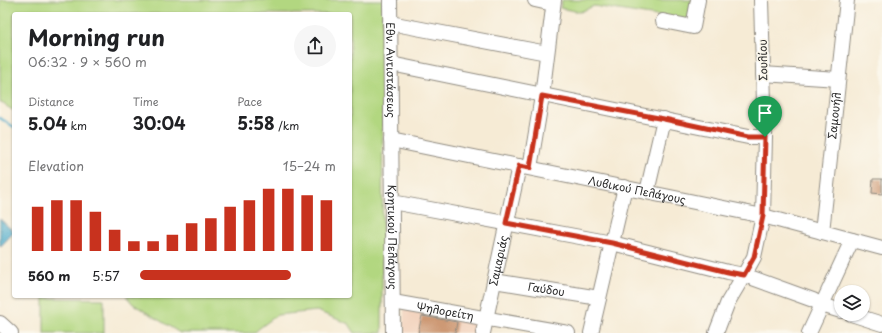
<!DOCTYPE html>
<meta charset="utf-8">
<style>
body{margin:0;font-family:"Playpen Sans",sans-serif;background:#f6f6f6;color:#202124;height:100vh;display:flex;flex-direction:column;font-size:15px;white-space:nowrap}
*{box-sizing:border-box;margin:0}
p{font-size:13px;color:#757577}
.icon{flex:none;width:22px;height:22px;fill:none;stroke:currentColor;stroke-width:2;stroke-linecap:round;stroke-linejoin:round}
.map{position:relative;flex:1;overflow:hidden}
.side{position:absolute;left:12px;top:12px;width:340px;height:286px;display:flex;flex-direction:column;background:#fff;border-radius:4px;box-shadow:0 1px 3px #0004}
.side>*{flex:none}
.buttons{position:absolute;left:834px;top:285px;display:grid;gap:8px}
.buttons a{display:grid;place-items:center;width:36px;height:36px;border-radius:50%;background:#fff;box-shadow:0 1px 3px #0004;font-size:20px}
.pin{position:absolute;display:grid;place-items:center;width:34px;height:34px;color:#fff;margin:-41px -17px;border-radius:50% 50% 50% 0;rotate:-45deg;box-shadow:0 0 4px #0007}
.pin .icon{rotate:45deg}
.round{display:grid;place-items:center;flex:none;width:42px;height:42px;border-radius:21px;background:#f6f6f6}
.headline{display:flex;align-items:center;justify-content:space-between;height:68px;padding:0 16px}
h1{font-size:22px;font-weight:700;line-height:30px}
.figures{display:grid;grid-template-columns:repeat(3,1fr);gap:6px;height:68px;padding:4px 16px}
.figures div{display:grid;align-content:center}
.figures b{font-size:17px;font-weight:700}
.figures small{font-size:11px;font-weight:400}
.figures p{font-size:11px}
.chart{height:112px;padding:8px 16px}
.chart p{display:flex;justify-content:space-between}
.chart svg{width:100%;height:72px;margin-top:4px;stroke:#c8321e;stroke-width:6}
ul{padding:0 16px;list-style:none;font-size:13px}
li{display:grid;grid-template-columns:64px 48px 1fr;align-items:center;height:30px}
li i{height:10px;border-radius:5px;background:#c8321e}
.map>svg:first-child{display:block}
.built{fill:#f3d4bf}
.green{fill:#b2d780;stroke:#6e8156}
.water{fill:#4dabcb;stroke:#3c6b7b}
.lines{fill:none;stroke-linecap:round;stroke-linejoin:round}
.stream{stroke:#4dabcb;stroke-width:2.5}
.building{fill:#cd9974}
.minor-casing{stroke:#908b80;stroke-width:16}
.minor{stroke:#fff;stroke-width:14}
.route-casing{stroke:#fff;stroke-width:8}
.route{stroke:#c8321e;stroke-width:5}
.labels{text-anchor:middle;stroke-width:3;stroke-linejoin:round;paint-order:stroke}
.street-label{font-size:11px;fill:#2b2b2b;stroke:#fbf7ec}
</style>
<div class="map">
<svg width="882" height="333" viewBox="0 0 882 333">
<rect width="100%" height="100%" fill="#fbf7ec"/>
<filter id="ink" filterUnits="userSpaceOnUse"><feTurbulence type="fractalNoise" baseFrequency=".025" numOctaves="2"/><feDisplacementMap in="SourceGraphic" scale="8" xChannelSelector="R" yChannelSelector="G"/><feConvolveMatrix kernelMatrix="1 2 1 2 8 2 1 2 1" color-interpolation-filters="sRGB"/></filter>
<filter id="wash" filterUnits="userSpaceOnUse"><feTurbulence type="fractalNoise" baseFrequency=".012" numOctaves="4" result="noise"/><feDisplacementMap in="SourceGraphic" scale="16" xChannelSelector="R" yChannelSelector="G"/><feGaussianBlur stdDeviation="0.9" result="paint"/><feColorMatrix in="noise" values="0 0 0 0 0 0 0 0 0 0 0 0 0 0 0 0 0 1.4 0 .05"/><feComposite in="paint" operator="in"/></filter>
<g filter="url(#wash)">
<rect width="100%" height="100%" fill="#f6ebd5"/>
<polygon class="built" points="404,309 480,323 478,333 403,333"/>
<g class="green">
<polygon points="0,0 383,0 382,333 355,333 349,324 317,311 277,315 257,330 255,333 180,333 133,304 126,296 350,296 350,14 14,14 14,111 0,102"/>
<polygon points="562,0 692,0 688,21 594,6 580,12 560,8"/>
<polygon points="44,298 104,299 104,333 44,333"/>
</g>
<polygon class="water" points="0,219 14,232 0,247"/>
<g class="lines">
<polyline class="stream" points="0,118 14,127"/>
</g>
<g id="blocks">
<g class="building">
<polygon points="873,179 882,179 882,194 872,193"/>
<polygon points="422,316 457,322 455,333 418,333"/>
</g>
</g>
</g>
<g filter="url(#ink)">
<use href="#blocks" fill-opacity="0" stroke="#908b80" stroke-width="1"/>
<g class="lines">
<g class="minor-casing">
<g id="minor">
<path id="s1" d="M390,0l3,333"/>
<polyline points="535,0 553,4"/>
<polyline points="663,21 693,27 698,0"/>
<polyline points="390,23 547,53"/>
<polyline points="391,64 748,137 765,137"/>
<polyline points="763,74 838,79"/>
<path id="s2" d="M391,140l372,76 119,32"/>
<polyline points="530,168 542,96 554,0"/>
<polyline points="647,192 664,119"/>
<polyline points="392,202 612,243 728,272 744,275 813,300 822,305 841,311"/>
<path id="s3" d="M822,232l25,-232"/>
<path id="s4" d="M494,281l105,17"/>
<path id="s5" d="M393,302l175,31"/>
<polyline points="851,314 882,324"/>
<polyline points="0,323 11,333"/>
<path id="s6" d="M483,333l36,-167"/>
<polyline points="591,333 625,187"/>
<polyline points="716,333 728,302 744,275 754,257 763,216 765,137 761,0"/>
<polyline points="809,333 852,240"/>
</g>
</g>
<use href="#minor" class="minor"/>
</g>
</g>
<g class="lines" filter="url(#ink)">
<g class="route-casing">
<polygon id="route" points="542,96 664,119 748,137 765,137 763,216 754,257 744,275 728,272 612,243 506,223 519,166 530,168"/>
</g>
<use href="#route" class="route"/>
</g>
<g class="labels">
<g class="street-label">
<text transform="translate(763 60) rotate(-91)" y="4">Σουλίου</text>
<text dy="4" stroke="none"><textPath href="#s1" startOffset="70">Εθν. Αντιστάσεως</textPath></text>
<text dy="4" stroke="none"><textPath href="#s3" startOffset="117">Σαμουήλ</textPath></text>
<text dy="4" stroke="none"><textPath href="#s2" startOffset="251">Λυβικού Πελάγους</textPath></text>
<text dy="4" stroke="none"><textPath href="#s1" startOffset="237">Κρητικού Πελάγους</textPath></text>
<text dy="4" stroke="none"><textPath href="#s6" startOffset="74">Σαμαριάς</textPath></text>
<text dy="4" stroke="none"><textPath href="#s4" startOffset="53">Γαύδου</textPath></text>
<text dy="4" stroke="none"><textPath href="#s5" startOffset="53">Ψηλορείτη</textPath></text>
</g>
</g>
</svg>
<div class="buttons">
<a><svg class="icon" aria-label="layers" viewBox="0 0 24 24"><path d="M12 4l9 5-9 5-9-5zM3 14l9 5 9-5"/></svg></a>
</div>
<div class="pin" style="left:765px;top:137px;background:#1e9e55"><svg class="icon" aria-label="arrive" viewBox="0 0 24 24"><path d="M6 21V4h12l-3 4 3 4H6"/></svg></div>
<section class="side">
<div class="headline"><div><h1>Morning run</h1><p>06:32 · 9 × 560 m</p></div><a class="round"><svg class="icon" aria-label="share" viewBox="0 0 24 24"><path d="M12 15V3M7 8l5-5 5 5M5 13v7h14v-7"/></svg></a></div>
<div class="figures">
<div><p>Distance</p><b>5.04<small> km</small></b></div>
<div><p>Time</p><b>30:04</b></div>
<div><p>Pace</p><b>5:58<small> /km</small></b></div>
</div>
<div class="chart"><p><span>Elevation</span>15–24 m</p>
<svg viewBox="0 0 160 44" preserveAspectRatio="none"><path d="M5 44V17M15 44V13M25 44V13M35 44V20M45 44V31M55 44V38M65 44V38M75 44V34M85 44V27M95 44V24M105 44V17M115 44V13M125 44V6M135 44V6M145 44V10M155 44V13"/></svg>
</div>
<ul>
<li><b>560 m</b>5:57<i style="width:77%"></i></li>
</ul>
</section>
</div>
